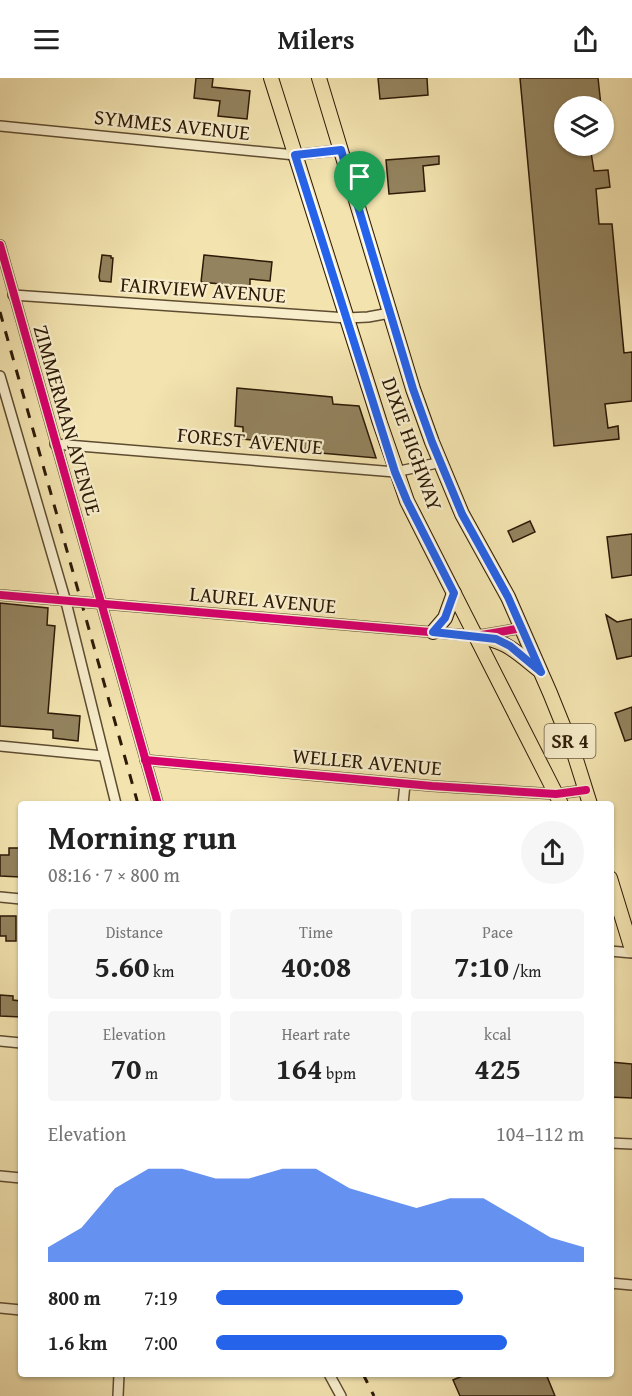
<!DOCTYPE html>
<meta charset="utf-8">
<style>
body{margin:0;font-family:"Gentium Book Plus",serif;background:#f6f6f6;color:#222;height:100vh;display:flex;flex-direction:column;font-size:22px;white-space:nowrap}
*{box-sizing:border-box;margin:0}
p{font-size:20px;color:#767676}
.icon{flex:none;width:33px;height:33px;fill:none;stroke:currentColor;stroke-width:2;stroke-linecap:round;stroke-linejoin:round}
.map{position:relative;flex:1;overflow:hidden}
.side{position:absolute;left:18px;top:723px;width:596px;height:576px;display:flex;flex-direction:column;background:#fff;border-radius:6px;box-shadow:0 2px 4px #0004}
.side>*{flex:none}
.fabs{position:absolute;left:554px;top:18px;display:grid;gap:12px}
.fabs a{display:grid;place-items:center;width:60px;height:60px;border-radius:50%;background:#fff;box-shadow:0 2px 4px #0004;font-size:30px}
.pin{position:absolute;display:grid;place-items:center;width:51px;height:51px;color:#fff;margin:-62px -26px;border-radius:50% 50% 50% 0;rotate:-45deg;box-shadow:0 0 6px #0007}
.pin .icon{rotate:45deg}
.round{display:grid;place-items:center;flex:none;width:63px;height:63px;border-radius:32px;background:#f6f6f6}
.summary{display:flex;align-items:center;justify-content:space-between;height:102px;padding:0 30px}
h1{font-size:33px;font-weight:700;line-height:45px}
.figures{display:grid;grid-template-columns:repeat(3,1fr);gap:9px;height:102px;padding:6px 30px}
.figures div{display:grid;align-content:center;border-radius:6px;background:#f6f6f6;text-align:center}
.figures b{font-size:30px;font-weight:700}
.figures small{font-size:16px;font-weight:400}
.figures p{font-size:16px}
.chart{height:168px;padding:12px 30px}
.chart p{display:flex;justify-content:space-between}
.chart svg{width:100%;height:108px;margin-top:6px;fill:#2563eb;opacity:.7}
ul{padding:0 30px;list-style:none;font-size:20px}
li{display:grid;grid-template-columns:96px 72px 1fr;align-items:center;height:45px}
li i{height:15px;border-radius:8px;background:#2563eb}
header{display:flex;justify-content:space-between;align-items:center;height:78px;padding:0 30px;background:#fff;font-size:27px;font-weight:700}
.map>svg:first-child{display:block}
.building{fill:#93835e;stroke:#2d1a07;stroke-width:1.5}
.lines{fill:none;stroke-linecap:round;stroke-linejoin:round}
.street-casing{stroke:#5e4c31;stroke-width:12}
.primary-casing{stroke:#2d1a07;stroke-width:16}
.street{stroke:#f7edcb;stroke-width:9}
.primary{stroke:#f2e3af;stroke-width:14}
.rail{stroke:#2d1a07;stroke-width:3;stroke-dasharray:10 10;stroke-linecap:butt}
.cycleway-casing{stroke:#f7edcb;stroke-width:11}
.cycleway{stroke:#d6006c;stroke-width:8}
.route-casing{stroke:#fff;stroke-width:12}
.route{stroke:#2563eb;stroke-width:8}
.labels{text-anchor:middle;stroke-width:4.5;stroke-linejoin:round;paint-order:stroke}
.shield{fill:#f7edcb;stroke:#6a5942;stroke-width:1.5}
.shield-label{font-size:20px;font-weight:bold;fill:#2d1a07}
.street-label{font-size:21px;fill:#2d1a07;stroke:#f7edcb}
</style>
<header><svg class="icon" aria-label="menu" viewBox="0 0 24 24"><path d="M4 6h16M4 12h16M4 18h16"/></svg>Milers<svg class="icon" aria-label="share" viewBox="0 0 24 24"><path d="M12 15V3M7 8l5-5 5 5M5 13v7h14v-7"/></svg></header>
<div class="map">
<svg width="632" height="1318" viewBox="0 0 632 1318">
<rect width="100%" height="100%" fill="#f2e3af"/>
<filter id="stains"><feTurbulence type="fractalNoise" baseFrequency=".00333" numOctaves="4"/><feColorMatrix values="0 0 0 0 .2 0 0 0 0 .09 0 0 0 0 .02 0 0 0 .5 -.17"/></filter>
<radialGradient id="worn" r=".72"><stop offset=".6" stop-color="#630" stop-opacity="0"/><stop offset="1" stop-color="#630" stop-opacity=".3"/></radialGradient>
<g class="building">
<polygon points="196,0 213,0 212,9 250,13 247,41 218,38 220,23 194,20"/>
<polygon points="378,0 427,0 428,17 380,21"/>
<polygon points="520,0 598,0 601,28 564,28 564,68 590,68 594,93 608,92 610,109 596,111 599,146 612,146 624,275 632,274 632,323 605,326 608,350 618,348 619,361 554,368"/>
<polygon points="439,78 439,86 423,88 425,113 389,116 386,82"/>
<polygon points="102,177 111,178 111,180 113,180 111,204 100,203 99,199"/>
<polygon points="204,177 272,184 270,203 250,201 250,209 201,204"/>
<polygon points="237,310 332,319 333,326 359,328 376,380 298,373 298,367 243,361 243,349 235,348"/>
<polygon points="530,443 535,454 513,464 508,453"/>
<polygon points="632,456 632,497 612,500 607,459"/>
<polygon points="0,525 48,530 47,547 55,548 48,635 80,638 78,663 53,660 53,652 0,648"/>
<polygon points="606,537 617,544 632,541 632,578 617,581"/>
<polygon points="632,629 632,661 625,663 615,635"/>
<polygon points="9,770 21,770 20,799 0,798 0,777 9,777"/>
<polygon points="0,838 16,838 16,863 6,863 6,858 0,858"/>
<polygon points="0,917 13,918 13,922 21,923 21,939 0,938"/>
<polygon points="610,984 632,986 632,1020 610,1019"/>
<polygon points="467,1296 546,1296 555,1318 460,1318 453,1302"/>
</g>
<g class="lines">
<g class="street-casing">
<g id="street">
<polyline points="0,48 295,77 341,72"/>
<polyline points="0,167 158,726"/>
<polyline points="13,217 347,240 368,239 390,235"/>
<polyline points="0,298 66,524 116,726"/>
<polyline points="55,366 395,394 442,384"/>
<polyline points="0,517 476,558 522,550"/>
<polyline points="0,668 103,678"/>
<polyline points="145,682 432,708 556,716 586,712"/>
<polyline points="403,726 405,706"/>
<polyline points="0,819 21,821"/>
<polyline points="610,873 632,875"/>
<polyline points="0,963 21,965"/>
<polyline points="610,1065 632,1066"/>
<polyline points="0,1098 21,1100"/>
<polyline points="610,1205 632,1207"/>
<polyline points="0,1230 21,1232"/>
<polyline points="329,1296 341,1318"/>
<polyline points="118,1318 119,1296"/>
</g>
</g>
<g class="primary-casing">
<g id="primary">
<polyline points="271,0 380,345 407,423 561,726"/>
<polyline points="319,0 413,311 432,364 462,436 508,519 550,615 573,672 590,726"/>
<polyline points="433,554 445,540 454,515"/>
<path d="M476,558c31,5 39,15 63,34"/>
<polyline points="610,800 632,872"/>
</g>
</g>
<use href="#street" class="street"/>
<use href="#primary" class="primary"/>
<g class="rail">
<polyline points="0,234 138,726"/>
<polyline points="363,1296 374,1318"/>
</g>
<g class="cycleway-casing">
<g id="cycleway">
<polyline points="0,167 158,726"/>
<polyline points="0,517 476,558 522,550"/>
<polyline points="145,682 432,708 556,716 586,712"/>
</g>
</g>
<use href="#cycleway" class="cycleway"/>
</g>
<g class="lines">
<g class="route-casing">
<polygon id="route" points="341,72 413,311 432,364 462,436 508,519 541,594 510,568 496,561 433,554 445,540 454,515 407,423 395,394 295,77"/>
</g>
<use href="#route" class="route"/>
</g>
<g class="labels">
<rect class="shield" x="544.5" y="646" width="51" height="34" rx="4.5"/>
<g class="shield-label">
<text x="570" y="670">SR 4</text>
</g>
<g class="street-label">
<text transform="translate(172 47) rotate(6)" y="7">SYMMES AVENUE</text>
<text transform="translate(203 212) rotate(4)" y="7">FAIRVIEW AVENUE</text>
<text transform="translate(67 342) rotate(74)" y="7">ZIMMERMAN AVENUE</text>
<text transform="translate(250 363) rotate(5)" y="7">FOREST AVENUE</text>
<text transform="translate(412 366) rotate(70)" y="7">DIXIE HIGHWAY</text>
<text transform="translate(263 522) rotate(5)" y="7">LAUREL AVENUE</text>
<text transform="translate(367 684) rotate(5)" y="7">WELLER AVENUE</text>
</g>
</g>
<rect width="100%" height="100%" filter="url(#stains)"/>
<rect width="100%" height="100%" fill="url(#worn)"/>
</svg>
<div class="fabs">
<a><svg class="icon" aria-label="layers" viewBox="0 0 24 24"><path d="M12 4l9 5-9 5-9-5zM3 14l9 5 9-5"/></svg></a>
</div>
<div class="pin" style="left:360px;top:135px;background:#1e9e55"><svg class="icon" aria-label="arrive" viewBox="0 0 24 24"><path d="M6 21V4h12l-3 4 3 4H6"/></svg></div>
<section class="side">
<div class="summary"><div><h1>Morning run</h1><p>08:16 · 7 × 800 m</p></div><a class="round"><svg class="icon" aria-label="share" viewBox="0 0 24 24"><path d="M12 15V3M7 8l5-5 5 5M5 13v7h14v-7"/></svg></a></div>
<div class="figures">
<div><p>Distance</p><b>5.60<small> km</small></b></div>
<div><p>Time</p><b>40:08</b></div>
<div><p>Pace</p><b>7:10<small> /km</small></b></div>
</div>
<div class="figures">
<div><p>Elevation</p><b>70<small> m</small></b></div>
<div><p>Heart rate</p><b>164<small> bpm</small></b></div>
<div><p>kcal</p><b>425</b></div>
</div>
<div class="chart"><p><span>Elevation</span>104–112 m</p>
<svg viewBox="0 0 160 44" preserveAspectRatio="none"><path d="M0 44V38L10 30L20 14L30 6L40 6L50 10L60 10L70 6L80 6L90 14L100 18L110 22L120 18L130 18L140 26L150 34L160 38V44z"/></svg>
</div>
<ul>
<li><b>800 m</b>7:19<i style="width:67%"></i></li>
<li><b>1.6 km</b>7:00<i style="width:79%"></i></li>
</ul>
</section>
</div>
